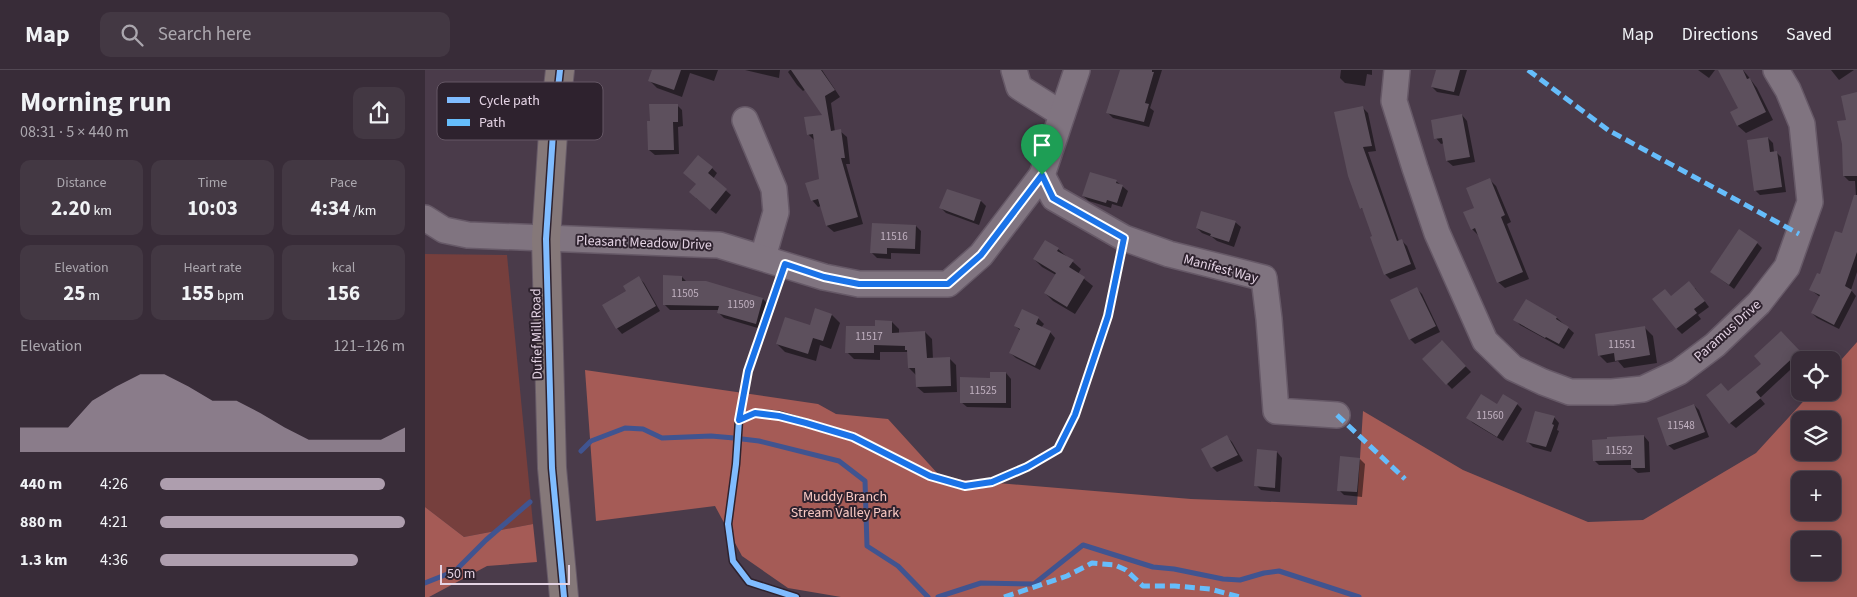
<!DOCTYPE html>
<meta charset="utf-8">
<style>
body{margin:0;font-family:"Source Sans 3",sans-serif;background:#433843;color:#f1f3f6;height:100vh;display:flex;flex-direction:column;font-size:19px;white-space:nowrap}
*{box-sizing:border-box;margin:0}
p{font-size:16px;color:#aba7ae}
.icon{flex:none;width:28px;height:28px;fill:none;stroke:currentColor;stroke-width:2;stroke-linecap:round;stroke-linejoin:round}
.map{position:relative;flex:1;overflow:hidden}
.drawer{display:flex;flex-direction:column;background:#382c38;width:425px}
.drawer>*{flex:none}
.fabs{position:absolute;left:1366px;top:281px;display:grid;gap:10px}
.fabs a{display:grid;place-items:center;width:50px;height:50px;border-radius:10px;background:#382c38;box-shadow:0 2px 12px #0003,0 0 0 1px #524853;font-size:25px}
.scale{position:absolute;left:15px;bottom:12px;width:130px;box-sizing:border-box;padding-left:5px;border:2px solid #e4d3e4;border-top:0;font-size:14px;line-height:18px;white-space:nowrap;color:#e4d3e4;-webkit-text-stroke:4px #2e222e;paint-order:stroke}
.pin{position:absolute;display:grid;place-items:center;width:42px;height:42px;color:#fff;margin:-51px -21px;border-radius:50% 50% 50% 0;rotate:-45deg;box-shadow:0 0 5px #0007}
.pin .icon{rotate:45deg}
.round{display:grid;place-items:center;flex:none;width:52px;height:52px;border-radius:10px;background:#433843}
.head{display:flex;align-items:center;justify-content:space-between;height:85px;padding:0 20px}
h1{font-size:28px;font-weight:700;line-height:38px}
.figures{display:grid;grid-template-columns:repeat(3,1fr);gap:8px;height:85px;padding:5px 20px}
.figures div{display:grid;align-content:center;border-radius:10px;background:#433843;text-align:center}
.figures b{font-size:21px;font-weight:700}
.figures small{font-size:14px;font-weight:400}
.figures p{font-size:14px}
.chart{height:140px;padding:10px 20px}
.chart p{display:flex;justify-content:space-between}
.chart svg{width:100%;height:90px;margin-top:5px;fill:#ae9eae;opacity:.7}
ul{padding:0 20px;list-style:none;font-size:16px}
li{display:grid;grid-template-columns:80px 60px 1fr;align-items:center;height:38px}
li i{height:12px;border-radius:6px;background:#ae9eae}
header{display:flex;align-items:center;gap:30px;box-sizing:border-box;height:70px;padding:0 25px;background:#382c38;border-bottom:1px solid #524853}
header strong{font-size:24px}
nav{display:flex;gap:28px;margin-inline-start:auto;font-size:18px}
.search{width:350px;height:45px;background:#433843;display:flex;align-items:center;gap:12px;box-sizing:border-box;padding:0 18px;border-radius:10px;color:#aba7ae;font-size:19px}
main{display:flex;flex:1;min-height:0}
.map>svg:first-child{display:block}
.green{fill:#763f3d}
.forest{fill:#a55b56;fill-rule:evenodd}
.shadow{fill:#0007}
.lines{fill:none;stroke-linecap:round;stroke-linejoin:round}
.stream{stroke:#405490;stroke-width:5}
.building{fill:#5d505d}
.minor-casing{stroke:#665967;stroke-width:28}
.major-casing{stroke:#665967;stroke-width:30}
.path{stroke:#7c717c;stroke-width:3;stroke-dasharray:5 2.5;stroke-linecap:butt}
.minor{stroke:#807480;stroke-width:25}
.major{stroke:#857879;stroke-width:28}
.quiet{stroke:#66bdfb;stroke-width:5;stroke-dasharray:10 5;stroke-linecap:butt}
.cycleway-casing{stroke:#2e222e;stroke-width:9}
.cycleway{stroke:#80bcff;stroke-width:6}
.route-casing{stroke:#fff;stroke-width:10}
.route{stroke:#1a73e8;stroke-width:6}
.labels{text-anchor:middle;stroke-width:4;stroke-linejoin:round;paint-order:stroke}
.number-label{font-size:11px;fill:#c2b2c2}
.street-label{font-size:14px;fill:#e4d3e4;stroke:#2e222e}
.park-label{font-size:14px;fill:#facac4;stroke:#2e222e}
.key{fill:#2e222e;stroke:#655765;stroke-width:1}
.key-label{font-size:14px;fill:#e4d3e4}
</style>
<header>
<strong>Map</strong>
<div class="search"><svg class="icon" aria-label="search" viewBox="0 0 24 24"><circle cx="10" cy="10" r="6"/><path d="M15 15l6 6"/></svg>Search here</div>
<nav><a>Map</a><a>Directions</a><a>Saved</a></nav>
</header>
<main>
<section class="drawer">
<div class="head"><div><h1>Morning run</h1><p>08:31 · 5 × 440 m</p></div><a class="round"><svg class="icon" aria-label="share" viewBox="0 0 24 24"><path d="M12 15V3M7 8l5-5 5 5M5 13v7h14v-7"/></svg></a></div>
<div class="figures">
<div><p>Distance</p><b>2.20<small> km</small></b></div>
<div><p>Time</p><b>10:03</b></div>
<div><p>Pace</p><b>4:34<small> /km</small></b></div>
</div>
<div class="figures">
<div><p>Elevation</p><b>25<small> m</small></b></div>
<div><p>Heart rate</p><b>155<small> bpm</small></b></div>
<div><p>kcal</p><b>156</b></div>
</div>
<div class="chart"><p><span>Elevation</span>121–126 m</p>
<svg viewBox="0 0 160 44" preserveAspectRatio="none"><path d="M0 44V32L10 32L20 32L30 19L40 12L50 6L60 6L70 12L80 19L90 19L100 25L110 32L120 38L130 38L140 38L150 38L160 32V44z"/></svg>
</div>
<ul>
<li><b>440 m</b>4:26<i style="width:92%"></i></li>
<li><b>880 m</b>4:21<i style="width:100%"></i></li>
<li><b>1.3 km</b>4:36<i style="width:81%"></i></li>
</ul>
</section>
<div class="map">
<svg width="1432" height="527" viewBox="0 0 1432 527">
<rect width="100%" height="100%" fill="#4a3b4a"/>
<polygon class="green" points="0,184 82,185 108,454 39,467 0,437"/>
<g class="forest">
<path d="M1432,272v255h-1016l-53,-9 -46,-32 -27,-50 -119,15 -11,-151 233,34 18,10 52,5 50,55 24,6 229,19 166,6 6,-94 100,59 125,52 55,-2 113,-67 55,-60 22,-1v-23zM1375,350h33v32h-33zM1375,410h33v32h-33zM1375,470h33v32h-33z"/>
<polygon points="0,437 39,467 108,454 112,492 62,496 4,527 0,527"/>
</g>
<g class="shadow">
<polygon points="228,0 293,0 289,11 265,3 257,27 232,18 224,10"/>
<polygon points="320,0 355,0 354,8"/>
<polygon points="365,0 397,0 415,27 406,33 410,62 415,61 422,67 425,94 421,94 438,154 409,162 402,156 396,136 393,137 387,130 396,110 390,71 383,64 399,46 381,19 378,21 372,15 363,2"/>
<polygon points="698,0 737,0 725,38 729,41 724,57 688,48 683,43"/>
<polygon points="916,0 947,0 947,5 942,4 940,16 920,13 915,8"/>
<polygon points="1012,0 1042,0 1034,26 1012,22 1007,17"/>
<polygon points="1273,0 1290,0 1284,8"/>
<polygon points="1311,0 1318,0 1323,6 1332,18 1348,50 1321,63 1313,56 1314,39"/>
<polygon points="1406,0 1429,0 1414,10"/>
<polygon points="1432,24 1432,128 1431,126 1430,111 1424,111 1419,106 1422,51"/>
<polygon points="252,35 257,40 258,56 253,57 254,84 230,85 224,80"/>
<polygon points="938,38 943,43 951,81 943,82 974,171 977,171 982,176 991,199 965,209 960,204 949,167 940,141 936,138"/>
<polygon points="1037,45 1042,51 1050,92 1028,96 1022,91 1019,73 1016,74 1011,68"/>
<polygon points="1343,68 1348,73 1349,82 1351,82 1356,87 1361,122 1335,125 1330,120"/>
<polygon points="287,98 292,103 288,109 306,125 291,144 271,128 273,114"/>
<polygon points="1064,109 1071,116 1086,152 1082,154 1104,209 1080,218 1073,212 1054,166 1047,159 1051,138"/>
<polygon points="691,111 703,121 697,137 687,134 686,138 664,131 658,126"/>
<polygon points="556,131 561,136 554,155 521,143 516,138"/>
<polygon points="810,152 816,157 809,177 792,171 787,167 777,163 772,158"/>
<polygon points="1432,153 1432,202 1426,220 1431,226 1414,259 1392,248 1387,243 1395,227 1386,220 1396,206 1417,165"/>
<polygon points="491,156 496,161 495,184 466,183 466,189 452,188 447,183"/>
<polygon points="1332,173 1337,178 1309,219 1286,202"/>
<polygon points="633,179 656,199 653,204 668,216 650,244 628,231 620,223 631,205 617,197 609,189"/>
<polygon points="257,207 262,212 280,213 338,229 343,234 336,259 299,248 294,243 294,240 245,240 239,234"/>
<polygon points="214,208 219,213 235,241 197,264 192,258 202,222"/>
<polygon points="1270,218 1284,237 1273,245 1276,249 1257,264 1251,258 1246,227"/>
<polygon points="992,219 997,224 1015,262 990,274 985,269"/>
<polygon points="1101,230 1132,248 1149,263 1139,279 1095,255 1090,249"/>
<polygon points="597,241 613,248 619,254 616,258 625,262 630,268 615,300 591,288 585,283 596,261 590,256"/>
<polygon points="407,245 415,253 406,279 395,275 391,291 360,282 352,274"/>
<polygon points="467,252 474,259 474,264 500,262 507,269 508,289 524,288 531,295 532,322 499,323 492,317 491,305 484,298 483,282 455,282 455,290 429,289 422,282 451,257"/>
<polygon points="1220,258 1228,266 1232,293 1199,298 1193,291 1182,293 1174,285"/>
<polygon points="1356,263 1379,287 1335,328 1340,334 1311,358 1305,353 1303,322 1338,294"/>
<polygon points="1016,271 1046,302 1027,319 998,289"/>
<polygon points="581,303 586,309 586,338 542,337 536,332 566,309"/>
<polygon points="1092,334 1097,339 1078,371 1048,353 1043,348 1072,335"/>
<polygon points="1269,335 1274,340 1284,367 1249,380 1243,375"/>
<polygon points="1129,347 1134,353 1132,360 1134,361 1126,382 1108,377 1102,371"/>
<polygon points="1219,366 1224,372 1225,402 1213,403 1207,398 1207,395 1174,395 1169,390"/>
<polygon points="802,367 807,372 818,391 792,402 787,397"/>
<polygon points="852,382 857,388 855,422 836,420 831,415"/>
<polygon points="935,389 940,394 937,427 919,425 914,420"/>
</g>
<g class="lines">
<g class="stream">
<polyline points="156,381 166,371 200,358 218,359 237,368 286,366 309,368 334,371 414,391 440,411 442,476 473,496 503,527"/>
<polyline points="0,513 30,501 61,470 105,432"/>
<polyline points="513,527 556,513 609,514 658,475 728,497 749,499 798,509 815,510 839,503 854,501 934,527"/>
</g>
</g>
<g class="building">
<polygon points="227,0 256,0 249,20 223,11"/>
<polygon points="366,0 396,0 410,20 400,26 406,61 416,59 420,88 416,88 433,147 401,156 393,129 386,131 380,113 394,109 388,64 382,65 379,47 397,45"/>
<polygon points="695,0 727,0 727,2 729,2 720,33 724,34 719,52 681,43"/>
<polygon points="1011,0 1035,0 1029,22 1006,17"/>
<polygon points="1293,0 1318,0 1322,9 1325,8 1341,42 1312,56 1305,42 1313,38"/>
<polygon points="1432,22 1432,106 1418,106 1417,74 1412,51 1421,50 1416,26"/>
<polygon points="224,34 253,34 253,52 248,52 249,80 223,80 222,51 225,51"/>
<polygon points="938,36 947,76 938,77 972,171 977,169 986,194 959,205 945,167 947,166 937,138 935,139 923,106 909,42"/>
<polygon points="1037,44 1045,87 1021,91 1017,68 1009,69 1006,50"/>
<polygon points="1343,67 1345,82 1352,81 1357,117 1329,121 1322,70"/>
<polygon points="273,85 288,97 283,103 302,119 285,140 264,122 271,114 258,103"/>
<polygon points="665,102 692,110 691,113 698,115 692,133 682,130 681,133 657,126"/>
<polygon points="1065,108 1080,145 1076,147 1098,202 1072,213 1050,158 1046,160 1038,142 1049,138 1041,118"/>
<polygon points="522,119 556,130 549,151 514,138"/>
<polygon points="1429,125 1432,125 1432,182 1420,216 1427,220 1409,255 1386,243 1395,225 1384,220 1392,203 1395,204 1410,161 1417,163"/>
<polygon points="776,141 811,151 804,172 785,166 786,164 771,158"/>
<polygon points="447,153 491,155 490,179 462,178 462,184 445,183"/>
<polygon points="1314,159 1333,172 1304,215 1285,202"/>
<polygon points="620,170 634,178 632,181 649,190 644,197 660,207 642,237 619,223 631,203 608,189"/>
<polygon points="238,205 257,206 257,211 281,211 338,228 331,254 292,243 294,236 238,235"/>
<polygon points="214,206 231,236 191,259 177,235 201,221 198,216"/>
<polygon points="1264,211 1280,231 1269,239 1272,243 1251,259 1227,229 1240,219 1246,226"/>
<polygon points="992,217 1011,256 984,270 965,230"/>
<polygon points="1101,229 1132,247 1131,249 1144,257 1134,274 1121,267 1120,268 1088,250"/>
<polygon points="390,238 407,244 398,271 388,268 383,284 351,274 360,247 385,255"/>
<polygon points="597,239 614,247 611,254 626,261 610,296 584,283 595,259 589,256"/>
<polygon points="450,250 467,251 467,263 500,261 502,288 525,287 526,316 491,317 490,298 483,298 482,280 480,280 480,276 449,275 449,283 420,283 421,256 450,256"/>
<polygon points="1220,256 1225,285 1190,291 1189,283 1173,286 1170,264"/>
<polygon points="1356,261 1375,281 1331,322 1336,328 1304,354 1281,325 1296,313 1303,321 1336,294 1329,286"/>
<polygon points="1017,270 1041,296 1021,315 997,289"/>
<polygon points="565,302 581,302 581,333 535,333 535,307 565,308"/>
<polygon points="1056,324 1072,334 1078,324 1093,333 1072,367 1041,348"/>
<polygon points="1269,334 1280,362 1242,376 1232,348"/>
<polygon points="1110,341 1130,346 1127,354 1129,355 1121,377 1101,372"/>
<polygon points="802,365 813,385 786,398 776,379"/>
<polygon points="1219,365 1220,398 1206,398 1206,390 1168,391 1167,370 1182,369 1182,367"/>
<polygon points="832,379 852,381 850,418 829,416"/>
<polygon points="915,386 935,388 932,422 912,421"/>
</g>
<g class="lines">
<g class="minor-casing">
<g id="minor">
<polyline points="589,0 594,17 637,44"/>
<polyline points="972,0 969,31 990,98 1012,163 1060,271 1088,298 1118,312 1145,322 1187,322 1218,319 1254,302 1290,275 1334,233 1362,197 1385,132 1377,54 1363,20 1351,0"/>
<polyline points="320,50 349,119 351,142 338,187"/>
<polyline points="617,105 629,128 699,168 744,184 839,208 844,249 851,341 912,345"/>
<polyline points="0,148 19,160 43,165 294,175 399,207 434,214 523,214 556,185 617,105 652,0"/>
</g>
</g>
<g class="major-casing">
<polyline id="major" points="135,0 128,63 121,169 127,398 139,527"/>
</g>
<polyline class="path" points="314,350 323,301"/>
<use href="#minor" class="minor"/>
<use href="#major" class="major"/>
<g class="quiet">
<polyline points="1103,0 1183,60 1374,164"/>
<polyline points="912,345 980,409"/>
<polyline points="579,527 642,506 667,493 690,495 701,500 718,516 750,516 785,519 815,527"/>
</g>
<g class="cycleway-casing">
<g id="cycleway">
<polyline points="135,0 128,63 121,169 127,398 139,527"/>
<polyline points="323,301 360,194"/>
<polyline points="371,527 324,512 308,491 303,454 311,394 314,350 330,343 354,345 381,353 428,367 505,406 540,416 567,412 602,397 633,379 650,345 683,246 699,168"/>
</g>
</g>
<use href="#cycleway" class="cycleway"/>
</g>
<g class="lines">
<g class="route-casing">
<polygon id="route" points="617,105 628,128 699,168 683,246 650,345 633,379 602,397 567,412 540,416 505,406 428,367 381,353 354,346 330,343 314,350 323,301 360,194 399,207 434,214 523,214 556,185"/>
</g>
<use href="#route" class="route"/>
</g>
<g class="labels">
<g class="number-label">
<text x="469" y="170">11516</text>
<text x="260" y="227">11505</text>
<text x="316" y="238">11509</text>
<text x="444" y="270">11517</text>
<text x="1197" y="278">11551</text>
<text x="558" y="324">11525</text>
<text x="1065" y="349">11560</text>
<text x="1256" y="359">11548</text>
<text x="1194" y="384">11552</text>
</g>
<g class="street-label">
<text transform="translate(219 172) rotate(2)" y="5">Pleasant Meadow Drive</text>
<text transform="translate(796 198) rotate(15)" y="5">Manifest Way</text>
<text transform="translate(1302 260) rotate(-42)" y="5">Paramus Drive</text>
<text transform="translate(111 264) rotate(-91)" y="5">Dufief Mill Road</text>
</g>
<g class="park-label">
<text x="420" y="431">Muddy Branch<tspan x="420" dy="16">Stream Valley Park</tspan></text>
</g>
</g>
<rect x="12" y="12" width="166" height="58" rx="8" class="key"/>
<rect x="22" y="27" width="23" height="6" fill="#80bcff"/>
<rect x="22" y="49" width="23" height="7" fill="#66bdfb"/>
<g class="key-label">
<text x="54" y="35">Cycle path</text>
<text x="54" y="57">Path</text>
</g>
</svg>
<div class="fabs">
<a><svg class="icon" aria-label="locate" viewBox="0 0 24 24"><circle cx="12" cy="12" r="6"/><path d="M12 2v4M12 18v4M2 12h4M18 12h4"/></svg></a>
<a><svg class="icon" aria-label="layers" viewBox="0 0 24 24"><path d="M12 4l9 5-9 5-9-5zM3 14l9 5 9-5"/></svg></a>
<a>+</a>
<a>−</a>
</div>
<div class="scale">50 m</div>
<div class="pin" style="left:617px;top:105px;background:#1e9e55"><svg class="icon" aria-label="arrive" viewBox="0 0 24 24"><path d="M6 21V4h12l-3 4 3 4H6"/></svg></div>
</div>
</main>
